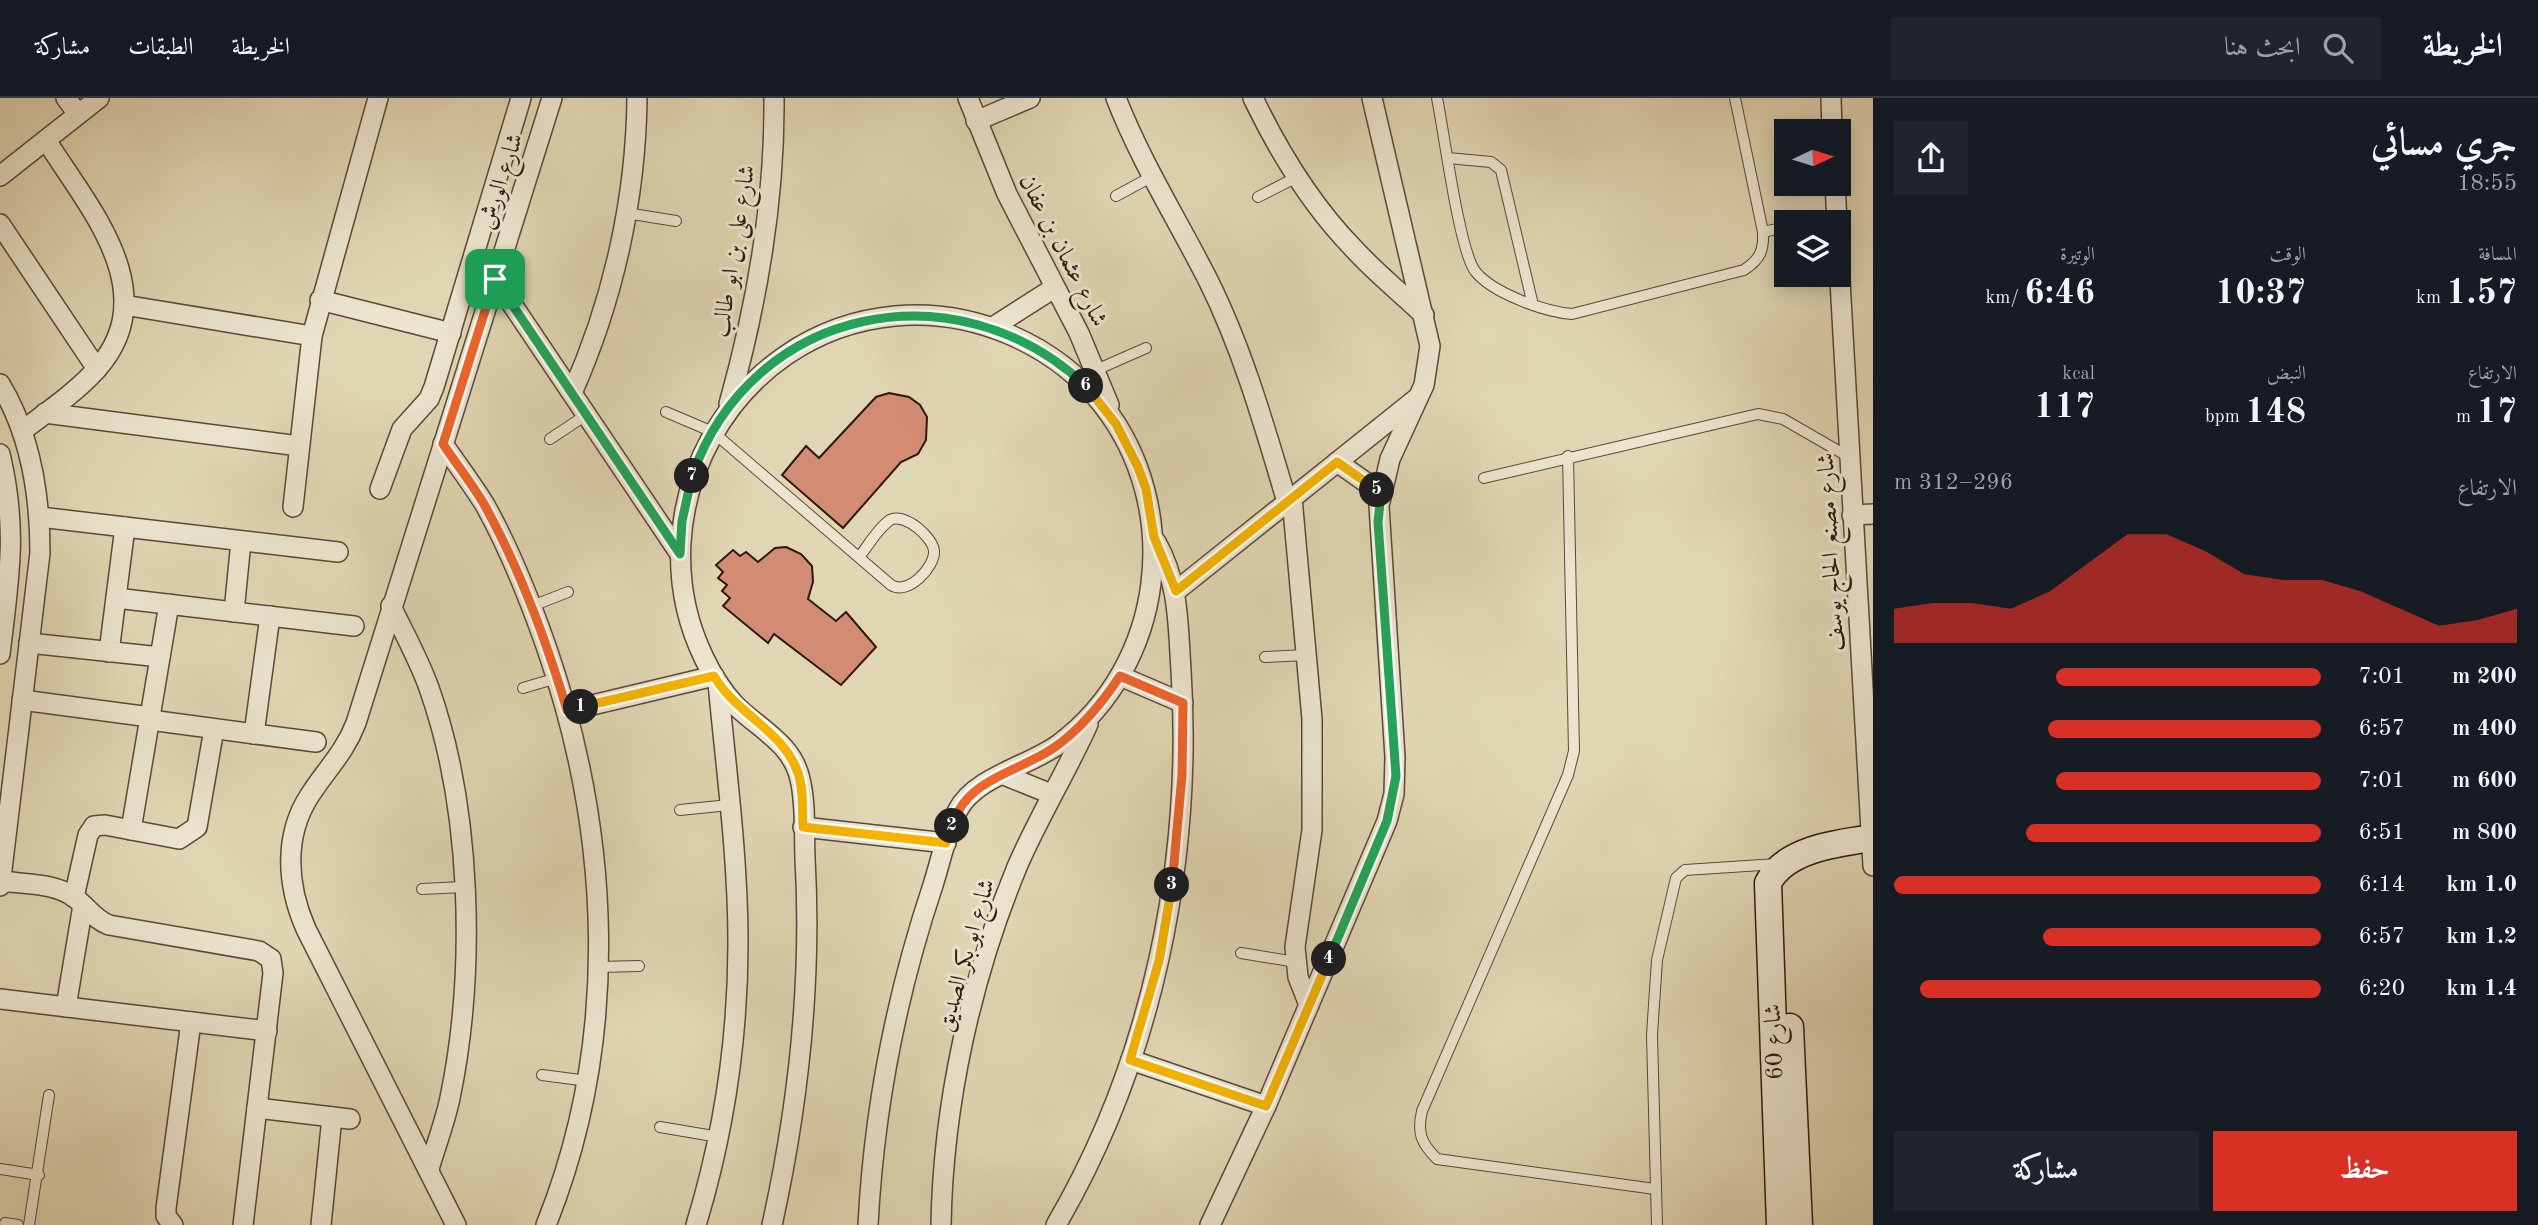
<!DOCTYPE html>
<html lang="ar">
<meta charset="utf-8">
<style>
body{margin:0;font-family:"Old Standard TT",Amiri,serif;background:#20242c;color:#f1f3f6;direction:rtl;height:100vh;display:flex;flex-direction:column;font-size:26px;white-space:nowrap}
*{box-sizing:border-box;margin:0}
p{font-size:23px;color:#9ea1a6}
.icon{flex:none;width:38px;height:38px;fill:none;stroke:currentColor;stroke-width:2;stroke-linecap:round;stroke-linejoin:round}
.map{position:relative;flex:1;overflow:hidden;direction:ltr}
.drawer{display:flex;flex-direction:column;background:#171b24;width:665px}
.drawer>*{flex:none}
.needle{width:46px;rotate:86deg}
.controls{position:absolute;left:1774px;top:21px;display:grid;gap:14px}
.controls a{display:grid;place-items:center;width:77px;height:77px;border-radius:0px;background:#171b24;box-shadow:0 4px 18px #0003;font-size:35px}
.pin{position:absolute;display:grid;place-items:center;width:60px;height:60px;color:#fff;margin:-30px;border-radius:14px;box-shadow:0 4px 10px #0006}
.km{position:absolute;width:35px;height:35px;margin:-18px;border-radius:50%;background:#222;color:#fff;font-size:19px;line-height:35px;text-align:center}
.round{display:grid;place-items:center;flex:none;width:74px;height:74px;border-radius:0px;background:#20242c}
.head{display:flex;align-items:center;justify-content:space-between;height:119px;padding:0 21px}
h1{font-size:38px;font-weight:800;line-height:52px}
.metrics{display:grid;grid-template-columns:repeat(3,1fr);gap:10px;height:119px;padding:7px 21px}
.metrics div{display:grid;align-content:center}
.metrics b{font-size:35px;font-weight:800}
.metrics small{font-size:19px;font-weight:400}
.metrics p{font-size:19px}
.chart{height:196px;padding:14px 21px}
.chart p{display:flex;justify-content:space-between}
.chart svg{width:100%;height:126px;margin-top:7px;fill:#d93025;opacity:.7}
.action{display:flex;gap:14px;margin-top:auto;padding:14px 21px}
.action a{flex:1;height:80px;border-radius:0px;background:#d93025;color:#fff;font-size:28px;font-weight:800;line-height:80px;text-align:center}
.action a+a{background:#20242c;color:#f1f3f6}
ul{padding:0 21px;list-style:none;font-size:23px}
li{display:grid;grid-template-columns:112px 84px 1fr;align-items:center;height:52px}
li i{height:18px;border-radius:9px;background:#d93025}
header{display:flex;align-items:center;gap:42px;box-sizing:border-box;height:98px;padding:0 35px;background:#171b24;border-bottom:2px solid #363941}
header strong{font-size:33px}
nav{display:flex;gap:38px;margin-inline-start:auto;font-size:24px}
.search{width:490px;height:63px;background:#20242c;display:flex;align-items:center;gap:18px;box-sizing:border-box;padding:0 24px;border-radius:0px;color:#9ea1a6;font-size:26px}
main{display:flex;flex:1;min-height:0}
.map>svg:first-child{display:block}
.building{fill:#d28c74;stroke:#2d1810;stroke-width:2}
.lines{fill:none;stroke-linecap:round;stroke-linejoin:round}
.lane-casing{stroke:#5a4839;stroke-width:12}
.street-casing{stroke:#5a4839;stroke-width:22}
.secondary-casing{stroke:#2d1810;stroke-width:29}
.lane{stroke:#ece4ce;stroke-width:10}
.street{stroke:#ece4ce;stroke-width:19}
.secondary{stroke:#ece4ce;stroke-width:26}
.split-1-casing{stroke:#fff;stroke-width:14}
.split-2-casing{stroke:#fff;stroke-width:14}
.split-3-casing{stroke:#fff;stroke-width:14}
.split-4-casing{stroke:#fff;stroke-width:14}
.split-5-casing{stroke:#fff;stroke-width:14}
.split-6-casing{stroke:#fff;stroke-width:14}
.split-7-casing{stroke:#fff;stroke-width:14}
.split-8-casing{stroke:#fff;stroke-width:14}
.split-1{stroke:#f0652b;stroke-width:9}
.split-2{stroke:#f5b400;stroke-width:9}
.split-3{stroke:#f0652b;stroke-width:9}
.split-4{stroke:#f5b400;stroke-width:9}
.split-5{stroke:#22a559;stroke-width:9}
.split-6{stroke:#f5b400;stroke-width:9}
.split-7{stroke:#22a559;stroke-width:9}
.split-8{stroke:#22a559;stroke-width:9}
.labels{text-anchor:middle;stroke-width:6;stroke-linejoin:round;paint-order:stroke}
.street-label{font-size:24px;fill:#2d1810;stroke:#ece4ce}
</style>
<header>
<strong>الخريطة</strong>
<div class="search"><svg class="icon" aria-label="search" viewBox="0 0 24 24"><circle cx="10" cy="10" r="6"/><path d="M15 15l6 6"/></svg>ابحث هنا</div>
<nav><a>الخريطة</a><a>الطبقات</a><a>مشاركة</a></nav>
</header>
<main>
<section class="drawer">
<div class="head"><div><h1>جري مسائي</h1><p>18:55</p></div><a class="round"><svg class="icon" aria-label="share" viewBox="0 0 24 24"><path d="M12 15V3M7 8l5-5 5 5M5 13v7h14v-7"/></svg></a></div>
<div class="metrics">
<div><p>المسافة</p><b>1.57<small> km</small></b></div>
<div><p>الوقت</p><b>10:37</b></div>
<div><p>الوتيرة</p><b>6:46<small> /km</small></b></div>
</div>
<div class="metrics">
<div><p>الارتفاع</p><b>17<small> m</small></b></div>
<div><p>النبض</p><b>148<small> bpm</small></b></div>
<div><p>kcal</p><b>117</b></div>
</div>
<div class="chart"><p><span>الارتفاع</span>296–312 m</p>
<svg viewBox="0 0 160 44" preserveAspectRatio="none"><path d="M0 44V32L10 30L20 30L30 32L40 26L50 16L60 6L70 6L80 12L90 20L100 22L110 22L120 26L130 32L140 38L150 36L160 32V44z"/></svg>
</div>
<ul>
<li><b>200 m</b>7:01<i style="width:62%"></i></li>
<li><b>400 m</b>6:57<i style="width:64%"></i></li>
<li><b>600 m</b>7:01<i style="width:62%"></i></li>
<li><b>800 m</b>6:51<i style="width:69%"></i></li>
<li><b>1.0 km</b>6:14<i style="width:100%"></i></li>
<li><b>1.2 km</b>6:57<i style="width:65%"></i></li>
<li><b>1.4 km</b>6:20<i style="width:94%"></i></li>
</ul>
<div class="action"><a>حفظ</a><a>مشاركة</a></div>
</section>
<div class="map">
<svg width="1873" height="1127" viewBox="0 0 1873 1127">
<rect width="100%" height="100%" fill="#e1d6b3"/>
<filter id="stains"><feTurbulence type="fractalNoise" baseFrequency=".00286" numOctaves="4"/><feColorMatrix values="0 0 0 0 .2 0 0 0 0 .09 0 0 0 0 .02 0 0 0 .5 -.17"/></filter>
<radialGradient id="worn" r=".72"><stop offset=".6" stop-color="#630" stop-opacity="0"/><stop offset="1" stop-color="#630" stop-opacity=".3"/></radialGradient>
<g class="building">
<polygon points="889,295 909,299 920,307 927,319 926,342 918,356 901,364 843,430 782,377 806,348 819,360 876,299"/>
<polygon points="786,449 801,456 812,468 813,484 808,501 836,523 846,514 876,549 841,587 774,536 768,545 723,508 730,500 722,493 727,487 718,480 723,474 716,467 733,452 740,458 746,454 758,464 775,450"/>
</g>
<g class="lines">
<g class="lane-casing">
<g id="lane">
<path d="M1437,0c7,34 22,151 38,173 17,22 70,41 97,43l172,-44c16,-11 20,-19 19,-38l-28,-134"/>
<polyline points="1448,60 1491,64 1501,72 1533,207"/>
<polyline points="1116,98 1151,79"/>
<polyline points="1258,99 1297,79"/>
<polyline points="626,115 676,123"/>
<polyline points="1809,124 1837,118"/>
<polyline points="1763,134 1787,129"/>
<polyline points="1096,272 1146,250"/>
<path d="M666,314l47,20 178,153c17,11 44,-18 43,-34 -1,-14 -30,-39 -44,-31 -12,8 -22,26 -31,37"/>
<polyline points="550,341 586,317"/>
<path d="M1568,358l6,295 -6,24 -146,336c-5,22 -1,32 15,48l218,30"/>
<polyline points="1484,380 1758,316 1783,321 1849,359"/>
<polyline points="532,508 568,494"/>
<polyline points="1265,559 1307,557"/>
<polyline points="523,590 557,580"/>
<polyline points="680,712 729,707"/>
<polyline points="422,791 463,789"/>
<polyline points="1241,855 1296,864"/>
<polyline points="599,869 639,868"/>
<polyline points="542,977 588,983"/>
<polyline points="660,1029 719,1039"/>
<polyline points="0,1071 39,1077"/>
<polyline points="5,1125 18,1127"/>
<polyline points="29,1127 49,997"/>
<polyline points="1657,1127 1652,937 1657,862 1676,780 1685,772 1777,766"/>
</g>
</g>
<g class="street-casing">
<g id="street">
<polyline points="66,0 78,16"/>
<polyline points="968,0 1007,96 1079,235 1109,307"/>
<path d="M1116,0c25,64 61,121 92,182 35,70 57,148 79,222"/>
<path d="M1253,0c26,54 59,108 101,151 21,23 47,44 70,66"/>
<polyline points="1831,0 1832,33"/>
<polyline points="976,23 1030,0"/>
<polyline points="0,78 99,0"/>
<polyline points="1835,86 1837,124"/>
<polyline points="0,126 97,271"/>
<polyline points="1839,165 1873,768"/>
<polyline points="495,181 680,456"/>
<polyline points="320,202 451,235"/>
<polyline points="124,207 312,238"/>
<polyline points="993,229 1054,190"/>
<path d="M0,286c31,51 40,110 40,169l-40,333"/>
<path d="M572,295c41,-92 64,-194 65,-295"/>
<path d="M729,306c28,-100 46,-202 45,-306"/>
<polyline points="45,315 299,348"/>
<path d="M22,333c25,-19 53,-38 74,-61 70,-77 -8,-163 -50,-230"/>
<path d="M443,346c14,20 29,40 42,61 25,45 44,93 61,141 65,187 75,393 0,579"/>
<path d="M0,356c18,76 9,124 0,200"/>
<polyline points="1337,364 1381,395"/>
<polyline points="380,391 402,331 429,301 434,289 521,0"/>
<polyline points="1292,400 1312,621 1312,732 1295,849 1298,879 1309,907"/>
<polyline points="293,409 312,238 378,0"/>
<polyline points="1852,417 1873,416"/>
<polyline points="40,419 338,454"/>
<polyline points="1176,493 1416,301"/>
<polyline points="116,500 354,528"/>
<path d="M391,508c13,27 28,54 38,82 43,121 47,284 21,410 -5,24 -14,47 -21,71"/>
<polyline points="234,514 241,443"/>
<polyline points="29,545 160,559"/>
<polyline points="109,554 125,429"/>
<polyline points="1120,578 1183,605"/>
<polyline points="22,602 150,619"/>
<polyline points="567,613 714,578"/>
<polyline points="150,622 316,644"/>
<polyline points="254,636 270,518"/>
<polyline points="1004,677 1051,696"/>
<polyline points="803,729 946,745"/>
<polyline points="131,732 169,506"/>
<path d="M1,783c23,3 55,2 74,17 13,9 18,21 34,27l150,26 12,8 2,14 -30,252"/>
<polyline points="74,799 88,737 94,728 105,727 179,741 197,729 214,631"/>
<polyline points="0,901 267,933"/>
<polyline points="66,909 83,807"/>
<polyline points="1131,962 1266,1008"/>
<polyline points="257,1010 350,1021"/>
<polyline points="173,1127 166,1118 166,1110 191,924"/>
<polyline points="321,1127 332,1019"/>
<path d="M456,1127l-150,-296c-19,-43 -23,-93 4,-134 16,-25 35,-43 46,-72l196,-625"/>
<path d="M696,1127c28,-92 42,-187 42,-282 0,-87 -12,-174 -20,-260"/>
<path d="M772,1127c27,-122 40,-243 33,-367 -1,-25 1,-54 -5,-79 -8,-36 -41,-50 -65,-74 -12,-13 -23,-30 -31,-47 -71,-146 27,-327 191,-342 78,-7 158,27 207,88 82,104 63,261 -43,340 -30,22 -84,33 -101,66 -12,23 -17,50 -25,75 -37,111 -59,223 -65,340"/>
<path d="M941,1127c2,-120 30,-247 76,-358 21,-49 49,-94 71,-143"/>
<path d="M1056,1127c97,-166 137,-364 125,-555 -3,-45 -2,-88 -25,-128"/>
<polyline points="1210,1127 1266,1008 1387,723 1394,696 1395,659 1379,408 1390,361 1424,287 1430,248 1372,0"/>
</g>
</g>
<g class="secondary-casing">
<g id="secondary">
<polyline points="1790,929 1799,1127"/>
<path d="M1780,1127l-12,-342c17,-34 70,-40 105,-45"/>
</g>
</g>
<use href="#lane" class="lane"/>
<use href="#street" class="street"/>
<use href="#secondary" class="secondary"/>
</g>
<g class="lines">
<g class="split-1-casing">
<path id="split-1" d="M495,181l-52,165c14,21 30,41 42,62 36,65 61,134 82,204l14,-3"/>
</g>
<g class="split-2-casing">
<path id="split-2" d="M581,609l133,-31c22,38 70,55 84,97 6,17 4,37 5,54l143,16 6,-17"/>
</g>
<g class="split-3-casing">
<path id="split-3" d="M952,728c14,-48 66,-53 103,-79 27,-19 47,-44 65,-71l63,27 -1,72 -10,110"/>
</g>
<g class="split-4-casing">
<polyline id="split-4" points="1172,787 1159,863 1130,962 1266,1008 1329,861"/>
</g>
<g class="split-5-casing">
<polyline id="split-5" points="1329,861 1387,723 1396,678 1378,424 1381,395 1377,392"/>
</g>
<g class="split-6-casing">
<polyline id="split-6" points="1086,288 1116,326 1138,369 1146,391 1154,439 1176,493 1337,364 1377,392"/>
</g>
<g class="split-7-casing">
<path id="split-7" d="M692,378c60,-171 265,-211 394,-90"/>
</g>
<g class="split-8-casing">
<polyline id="split-8" points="495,181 680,456 682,423 692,378"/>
</g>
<use href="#split-1" class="split-1"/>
<use href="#split-2" class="split-2"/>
<use href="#split-3" class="split-3"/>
<use href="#split-4" class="split-4"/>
<use href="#split-5" class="split-5"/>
<use href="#split-6" class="split-6"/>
<use href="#split-7" class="split-7"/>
<use href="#split-8" class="split-8"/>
</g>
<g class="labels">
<g class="street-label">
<text transform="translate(500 83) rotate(-72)" y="8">شارع الورش</text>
<text transform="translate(1064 152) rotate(63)" y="8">شارع عثمان بن عفان</text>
<text transform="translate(733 153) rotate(-81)" y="8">شارع على بن ابو طالب</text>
<text transform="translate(1830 454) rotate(-93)" y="8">شارع مصنع الحاج يوسف</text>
<text transform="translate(965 857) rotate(-74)" y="8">شارع ابو بكر الصديق</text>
<text transform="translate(1773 944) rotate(-92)" y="8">شارع 60</text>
</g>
</g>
<rect width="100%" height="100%" filter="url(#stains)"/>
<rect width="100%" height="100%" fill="url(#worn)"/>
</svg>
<div class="controls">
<a><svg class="needle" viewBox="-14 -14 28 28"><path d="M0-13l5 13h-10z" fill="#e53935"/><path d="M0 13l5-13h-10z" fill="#9ea1a6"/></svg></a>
<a><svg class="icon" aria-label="layers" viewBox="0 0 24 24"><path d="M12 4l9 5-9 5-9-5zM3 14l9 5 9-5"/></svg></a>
</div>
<div class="pin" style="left:495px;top:181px;background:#1e9e55"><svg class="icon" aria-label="arrive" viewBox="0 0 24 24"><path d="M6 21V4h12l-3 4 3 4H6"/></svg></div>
<b class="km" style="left:581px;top:609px">1</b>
<b class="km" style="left:952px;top:728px">2</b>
<b class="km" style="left:1172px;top:787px">3</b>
<b class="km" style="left:1329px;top:861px">4</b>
<b class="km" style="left:1377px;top:392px">5</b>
<b class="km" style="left:1086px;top:288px">6</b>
<b class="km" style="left:692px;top:378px">7</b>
</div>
</main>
